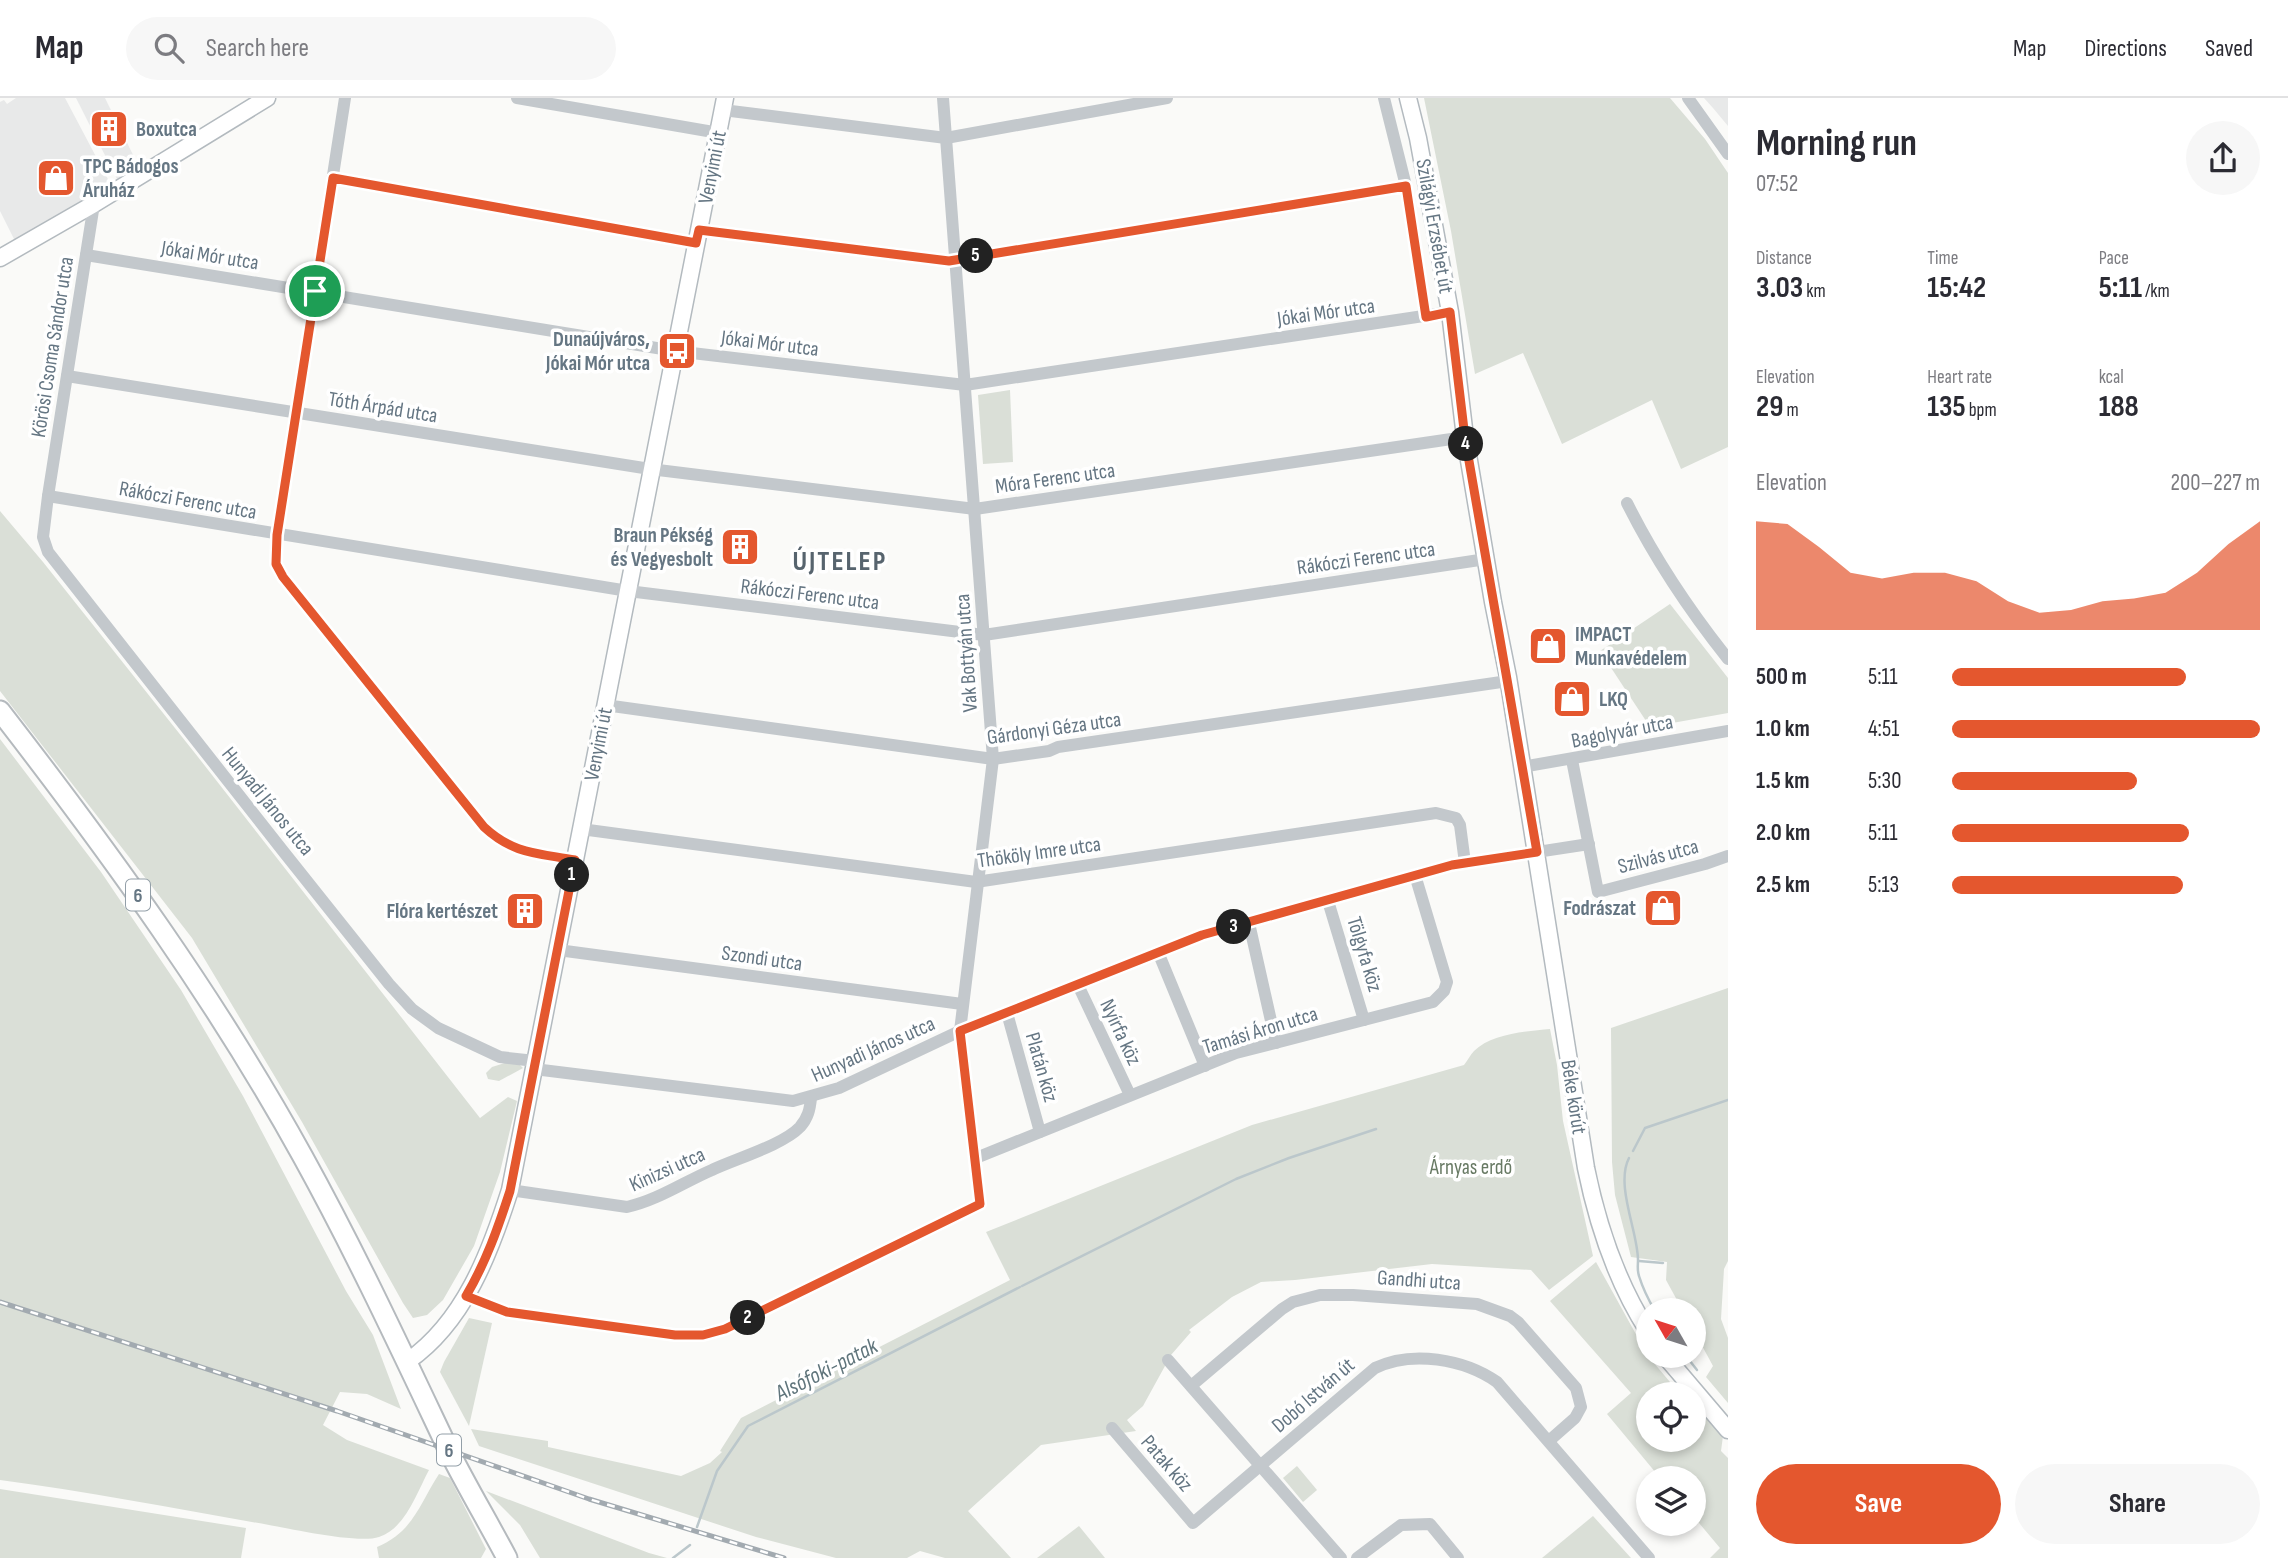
<!DOCTYPE html>
<meta charset="utf-8">
<style>
body{margin:0;font-family:"Sofia Sans Condensed",sans-serif;background:#f7f7f7;color:#2b2b33;height:100vh;display:flex;flex-direction:column;font-size:26px;white-space:nowrap}
*{box-sizing:border-box;margin:0}
p{font-size:23px;color:#7c7c81}
.icon{flex:none;width:38px;height:38px;fill:none;stroke:currentColor;stroke-width:2;stroke-linecap:round;stroke-linejoin:round}
.map{position:relative;flex:1;overflow:hidden}
.drawer{display:flex;flex-direction:column;background:#fff;width:560px}
.drawer>*{flex:none}
.needle{width:46px;rotate:309deg}
.buttons{position:absolute;left:1636px;top:1200px;display:grid;gap:14px}
.buttons a{display:grid;place-items:center;width:70px;height:70px;border-radius:50%;background:#fff;box-shadow:0 4px 10px #0003;font-size:35px}
.pin{position:absolute;display:grid;place-items:center;width:60px;height:60px;color:#fff;margin:-30px;border:4px solid #fff;border-radius:50%;box-shadow:0 2px 7px #0007}
.km{position:absolute;width:35px;height:35px;margin:-18px;border-radius:50%;background:#222;color:#fff;font-size:19px;line-height:35px;text-align:center}
.round{display:grid;place-items:center;flex:none;width:74px;height:74px;border-radius:37px;background:#f7f7f7}
.overview{display:flex;align-items:center;justify-content:space-between;height:119px;padding:0 28px}
h1{font-size:38px;font-weight:700;line-height:52px}
.figures{display:grid;grid-template-columns:repeat(3,1fr);gap:10px;height:119px;padding:7px 28px}
.figures div{display:grid;align-content:center}
.figures b{font-size:30px;font-weight:700}
.figures small{font-size:19px;font-weight:400}
.figures p{font-size:19px}
.chart{height:196px;padding:14px 28px}
.chart p{display:flex;justify-content:space-between}
.chart svg{width:100%;height:126px;margin-top:7px;fill:#e4572e;opacity:.7}
.button{display:flex;gap:14px;margin-top:auto;padding:14px 28px}
.button a{flex:1;height:80px;border-radius:42px;background:#e4572e;color:#fff;font-size:28px;font-weight:700;line-height:80px;text-align:center}
.button a+a{background:#f7f7f7;color:#2b2b33}
ul{padding:0 28px;list-style:none;font-size:23px}
li{display:grid;grid-template-columns:112px 84px 1fr;align-items:center;height:52px}
li i{height:18px;border-radius:9px;background:#e4572e}
header{display:flex;align-items:center;gap:42px;box-sizing:border-box;height:98px;padding:0 35px;background:#fff;border-bottom:2px solid #e1e1e2}
header strong{font-size:33px}
nav{display:flex;gap:38px;margin-inline-start:auto;font-size:24px}
.search{width:490px;height:63px;background:#f7f7f7;display:flex;align-items:center;gap:18px;box-sizing:border-box;padding:0 24px;border-radius:38px;color:#7c7c81;font-size:26px}
main{display:flex;flex:1;min-height:0}
.map>svg:first-child{display:block}
.built{fill:#e8e9e9}
.green{fill:#dadfd7}
.lines{fill:none;stroke-linecap:round;stroke-linejoin:round}
.stream{stroke:#bbc7cb;stroke-width:2.5}
.secondary-casing{stroke:#b3babf;stroke-width:19}
.primary-casing{stroke:#b5babe;stroke-width:23}
.street{stroke:#c3c8cc;stroke-width:12}
.secondary{stroke:#fff;stroke-width:16}
.primary{stroke:#fff;stroke-width:19}
.rail-casing{stroke:#a2aab0;stroke-width:5}
.rail{stroke:#fff;stroke-width:2.5;stroke-dasharray:8;stroke-linecap:butt}
.route-casing{stroke:#fff;stroke-width:14}
.route{stroke:#e4572e;stroke-width:9}
.labels{text-anchor:middle;stroke-width:7;stroke-linejoin:round;paint-order:stroke}
.shield{fill:#fff;stroke:#939fa8;stroke-width:2}
.shield-label{font-size:19px;font-weight:bold;fill:#657683}
.poi-label{font-size:21px;font-weight:bold;fill:#657683;stroke:#fff;text-anchor:start}
.street-label{font-size:21px;fill:#657683;stroke:#fff}
.park-label{font-size:21px;fill:#687a64;stroke:#fff}
.water-label{font-size:23px;font-style:italic;fill:#60757c;stroke:#fff}
.district-label{font-size:28px;font-weight:bold;letter-spacing:2px;fill:#57646e;stroke:#fff}
</style>
<header>
<strong>Map</strong>
<div class="search"><svg class="icon" aria-label="search" viewBox="0 0 24 24"><circle cx="10" cy="10" r="6"/><path d="M15 15l6 6"/></svg>Search here</div>
<nav><a>Map</a><a>Directions</a><a>Saved</a></nav>
</header>
<main>
<div class="map">
<svg width="1728" height="1460" viewBox="0 0 1728 1460">
<rect width="100%" height="100%" fill="#fafaf8"/>
<g class="built">
<polygon points="16,0 65,0 111,87 15,143 0,113 0,4 4,2 7,6"/>
<polygon points="76,0 105,0 139,69 117,81"/>
<polygon points="1704,0 1728,0 1728,28 1713,10"/>
</g>
<g class="green">
<polygon points="1424,0 1670,0 1705,41 1728,75 1728,349 1681,371 1652,302 1562,346 1523,255 1475,276 1451,133"/>
<polygon points="1010,292 1013,364 983,366 978,297"/>
<polygon points="0,413 43,464 198,659 480,1020 508,999 517,1003 500,1074 474,1148 443,1202 427,1217 413,1220 403,1205 302,1024 192,840 0,593"/>
<polygon points="1670,506 1728,580 1728,615 1650,629 1600,553"/>
<path d="M0,641l101,133 80,118 62,106 103,195 27,44 28,74 -34,-15 -27,-2 -17,33 24,15 82,30c-12,22 -23,58 -50,67 -20,7 -87,-8 -110,-12 -90,-16 -179,-33 -269,-45z"/>
<polygon points="1728,890 1728,1163 1724,1171 1721,1221 1728,1240 1728,1305 1706,1279 1713,1268 1694,1233 1694,1213 1683,1213 1666,1182 1667,1164 1631,1159 1615,1097 1612,1064 1611,930"/>
<path d="M1550,931l7,36 6,56 30,135 -44,34 -18,-20 -99,-6 -137,16 -34,2 -29,15 -43,33 2,2 -20,23 -28,51 -16,14 9,11 -95,14 -73,66 43,47h-66l-25,-7 -13,7h-71l-80,-21 -277,-91 -8,-17 77,12v6l133,29 29,-13 12,-11 -2,-1 21,-33 269,-138 -24,-48 266,-107 212,-60c4,-5 6,-10 10,-14 17,-17 53,-20 76,-22z"/>
<polygon points="508,964 518,965 523,970 499,983 488,981 486,975 492,969"/>
<polygon points="1596,1164 1648,1258 1681,1297 1648,1297 1648,1342 1694,1342 1694,1303 1723,1338 1721,1353 1728,1360 1728,1460 1710,1460 1720,1450 1694,1419 1694,1381 1661,1381 1607,1316 1631,1295 1550,1203"/>
<polygon points="469,1220 492,1225 469,1328 440,1274 444,1264"/>
<polygon points="1297,1368 1317,1392 1303,1404 1283,1380"/>
<path d="M439,1376l11,4 36,71 -5,9h-102l-2,-11c36,-15 42,-42 62,-73z"/>
<polygon points="0,1391 246,1430 241,1460 0,1460"/>
<polygon points="486,1393 649,1455 667,1460 540,1460 520,1427"/>
<polygon points="1593,1418 1631,1460 1542,1460"/>
<polygon points="1079,1428 1105,1460 1037,1460"/>
</g>
<g class="lines">
<g class="stream">
<polyline points="1633,1053 1645,1030 1728,1002"/>
<path d="M1629,1060c-14,27 9,74 9,102 0,6 -1,10 1,16 4,13 9,23 16,35"/>
<polyline points="1639,1163 1663,1165"/>
<polyline points="1022,1188 1236,1081 1289,1060 1376,1031"/>
<polyline points="1686,1258 1697,1272"/>
<polyline points="697,1429 717,1373 748,1328 1020,1189"/>
<polyline points="673,1460 690,1447"/>
</g>
<g class="secondary-casing">
<g id="secondary">
<path d="M1408,0l10,40 32,174 15,125 28,165 15,75 78,491c12,59 30,113 62,163"/>
<polyline points="0,160 94,106 267,0"/>
<polyline points="1665,1258 1728,1332"/>
<path d="M408,1263c56,-39 82,-108 102,-171l215,-1092"/>
</g>
</g>
<g class="primary-casing">
<path id="primary" d="M0,613c110,142 216,288 303,446 53,96 99,195 146,294 18,36 39,71 58,107"/>
</g>
<g class="street">
<path d="M345,0l-68,437 -1,29 7,13 201,250c29,27 54,26 90,33"/>
<polyline points="517,0 719,35"/>
<polyline points="1384,0 1406,88 1426,219"/>
<polyline points="1688,0 1728,56"/>
<polyline points="723,12 946,40 1167,0"/>
<polyline points="333,80 696,145"/>
<polyline points="94,106 48,398 43,439 48,454 283,753 389,886 412,911 438,930 500,959 535,963"/>
<polyline points="699,132 949,163 1406,88"/>
<polyline points="86,157 675,253 965,287 1450,214"/>
<polyline points="67,278 650,371 975,411 1465,339"/>
<polyline points="48,398 628,493 984,537 1486,461"/>
<path d="M1627,405c28,56 62,107 101,156"/>
<polyline points="605,607 993,661 1049,653 1058,649 1508,583"/>
<polyline points="1572,662 1598,794 1705,766 1728,758"/>
<polyline points="1522,669 1728,633"/>
<polyline points="581,731 976,784 1436,715 1456,720 1460,727 1465,765"/>
<polyline points="1328,803 1364,922"/>
<polyline points="1249,825 1276,945"/>
<polyline points="558,852 962,906"/>
<polyline points="1158,854 1205,968"/>
<polyline points="1078,887 1130,997"/>
<polyline points="1007,915 1040,1034"/>
<polyline points="534,971 793,1003 839,990 960,933 1202,837 1453,767 1589,746"/>
<polyline points="976,1060 1236,955 1433,904 1444,893 1447,884 1415,777"/>
<path d="M510,1092l117,17c31,-7 57,-25 85,-37 23,-11 71,-25 88,-43 8,-9 10,-18 11,-29"/>
<polyline points="466,1198 507,1214 675,1237 703,1237 725,1231 980,1106 960,933 993,661 943,0"/>
<polyline points="1168,1262 1341,1460"/>
<polyline points="1191,1288 1282,1211 1293,1204 1320,1197 1353,1197 1477,1206 1510,1218 1518,1224 1576,1290 1581,1309 1575,1320 1550,1342"/>
<path d="M1112,1330l81,95 182,-155c37,-18 89,-9 122,14l152,176"/>
<polyline points="1357,1460 1401,1427 1430,1426 1458,1460"/>
</g>
<use href="#secondary" class="secondary"/>
<use href="#primary" class="primary"/>
<g class="rail-casing">
<polyline id="rail" points="0,1204 337,1313 589,1401 784,1460"/>
</g>
<use href="#rail" class="rail"/>
</g>
<g class="lines">
<g class="route-casing">
<path id="route" d="M333,80l363,65 3,-13 250,31 457,-75 20,131 24,-5 15,126 72,414 -85,13 -250,70 -242,96 20,173 -255,125 -22,6h-28l-168,-23 -41,-16c20,-34 32,-68 44,-105l65,-331c-38,-7 -62,-6 -91,-33l-201,-250 -7,-13 1,-29z"/>
</g>
<use href="#route" class="route"/>
</g>
<defs>
<g id="building-square" transform="scale(2.0125)"><rect x="-9" y="-9" width="18" height="18" rx="4" fill="#e4572e" stroke="#fff"/><path d="M-4-6H4V6H1V3H-1V6H-4ZM-2.5-4.3h1.7v1.8h-1.7ZM.8-4.3h1.7v1.8H.8ZM-2.5-1h1.7V.8h-1.7ZM.8-1h1.7V.8H.8Z" fill="#fff"/></g>
<g id="shop-square" transform="scale(2.0125)"><rect x="-9" y="-9" width="18" height="18" rx="4" fill="#e4572e" stroke="#fff"/><path d="M-5-2.5h2.3a2.7 3.5 0 0 1 5.4 0H5L5.5 6h-11ZM-1.5-2.5h3a1.5 2.3 0 0 0-3 0Z" fill="#fff"/></g>
<g id="bus-square" transform="scale(2.0125)"><rect x="-9" y="-9" width="18" height="18" rx="4" fill="#e4572e" stroke="#fff"/><path d="M-5-6H5V4H4V6H2V4H-2V6H-4V4H-5ZM-3.5-4V0h7V-4ZM-3.5 1.2v1.5H-2V1.2ZM2 1.2v1.5H3.5V1.2Z" fill="#fff"/></g>
</defs>
<g fill-rule="evenodd">
<use href="#building-square" x="109" y="31"/>
<use href="#shop-square" x="56" y="80"/>
<use href="#bus-square" x="677" y="253"/>
<use href="#building-square" x="740" y="449"/>
<use href="#shop-square" x="1548" y="548"/>
<use href="#shop-square" x="1572" y="601"/>
<use href="#shop-square" x="1663" y="810"/>
<use href="#building-square" x="525" y="813"/>
</g>
<g class="labels">
<g class="shield">
<rect x="126" y="781.5" width="24" height="31" rx="5"/>
<rect x="437" y="1336.5" width="24" height="31" rx="5"/>
</g>
<g class="shield-label">
<text x="138" y="804">6</text>
<text x="449" y="1359">6</text>
</g>
<g class="poi-label">
<text x="136" y="38">Boxutca</text>
<text x="83" y="75">TPC Bádogos<tspan x="83" dy="24">Áruház</tspan></text>
<text x="650" y="248" text-anchor="end">Dunaújváros,<tspan x="650" dy="24">Jókai Mór utca</tspan></text>
<text x="713" y="444" text-anchor="end">Braun Pékség<tspan x="713" dy="24">és Vegyesbolt</tspan></text>
<text x="1575" y="543">IMPACT<tspan x="1575" dy="24">Munkavédelem</tspan></text>
<text x="1599" y="608">LKQ</text>
<text x="1636" y="817" text-anchor="end">Fodrászat</text>
<text x="498" y="820" text-anchor="end">Flóra kertészet</text>
</g>
<g class="street-label">
<text transform="translate(712 69) rotate(-79)" y="7">Venyimi út</text>
<text transform="translate(1435 128) rotate(80)" y="7">Szilágyi Erzsébet út</text>
<text transform="translate(210 157) rotate(9)" y="7">Jókai Mór utca</text>
<text transform="translate(1326 214) rotate(-8)" y="7">Jókai Mór utca</text>
<text transform="translate(770 245) rotate(7)" y="7">Jókai Mór utca</text>
<text transform="translate(52 249) rotate(-81)" y="7">Körösi Csoma Sándor utca</text>
<text transform="translate(383 309) rotate(9)" y="7">Tóth Árpád utca</text>
<text transform="translate(1055 380) rotate(-8)" y="7">Móra Ferenc utca</text>
<text transform="translate(188 402) rotate(10)" y="7">Rákóczi Ferenc utca</text>
<text transform="translate(1366 460) rotate(-8)" y="7">Rákóczi Ferenc utca</text>
<text transform="translate(810 496) rotate(7)" y="7">Rákóczi Ferenc utca</text>
<text transform="translate(966 555) rotate(-94)" y="7">Vak Bottyán utca</text>
<text transform="translate(1054 630) rotate(-8)" y="7">Gárdonyi Géza utca</text>
<text transform="translate(1622 633) rotate(-11)" y="7">Bagolyvár utca</text>
<text transform="translate(598 646) rotate(-79)" y="7">Venyimi út</text>
<text transform="translate(268 703) rotate(51)" y="7">Hunyadi János utca</text>
<text transform="translate(1039 754) rotate(-8)" y="7">Thököly Imre utca</text>
<text transform="translate(1658 758) rotate(-15)" y="7">Szilvás utca</text>
<text transform="translate(1365 856) rotate(73)" y="7">Tölgyfa köz</text>
<text transform="translate(762 860) rotate(8)" y="7">Szondi utca</text>
<text transform="translate(1260 932) rotate(-17)" y="7">Tamási Áron utca</text>
<text transform="translate(1121 934) rotate(65)" y="7">Nyírfa köz</text>
<text transform="translate(873 951) rotate(-24)" y="7">Hunyadi János utca</text>
<text transform="translate(1042 969) rotate(74)" y="7">Platán köz</text>
<text transform="translate(1574 999) rotate(81)" y="7">Béke körút</text>
<text transform="translate(667 1071) rotate(-24)" y="7">Kinizsi utca</text>
<text transform="translate(1419 1182) rotate(4)" y="7">Gandhi utca</text>
<text transform="translate(1313 1297) rotate(-41)" y="7">Dobó István út</text>
<text transform="translate(1167 1365) rotate(49)" y="7">Patak köz</text>
</g>
<g class="park-label">
<text x="1471" y="1076">Árnyas erdő</text>
</g>
<g class="water-label">
<text transform="translate(826 1271) rotate(-27)" y="8">Alsófoki-patak</text>
</g>
<g class="district-label">
<text x="840" y="472">ÚJTELEP</text>
</g>
</g>
</svg>
<div class="buttons">
<a><svg class="needle" viewBox="-14 -14 28 28"><path d="M0-13l5 13h-10z" fill="#e53935"/><path d="M0 13l5-13h-10z" fill="#7c7c81"/></svg></a>
<a><svg class="icon" aria-label="locate" viewBox="0 0 24 24"><circle cx="12" cy="12" r="6"/><path d="M12 2v4M12 18v4M2 12h4M18 12h4"/></svg></a>
<a><svg class="icon" aria-label="layers" viewBox="0 0 24 24"><path d="M12 4l9 5-9 5-9-5zM3 14l9 5 9-5"/></svg></a>
</div>
<div class="pin" style="left:315px;top:193px;background:#1e9e55"><svg class="icon" aria-label="arrive" viewBox="0 0 24 24"><path d="M6 21V4h12l-3 4 3 4H6"/></svg></div>
<b class="km" style="left:572px;top:777px">1</b>
<b class="km" style="left:748px;top:1220px">2</b>
<b class="km" style="left:1234px;top:829px">3</b>
<b class="km" style="left:1466px;top:346px">4</b>
<b class="km" style="left:976px;top:158px">5</b>
</div>
<section class="drawer">
<div class="overview"><div><h1>Morning run</h1><p>07:52</p></div><a class="round"><svg class="icon" aria-label="share" viewBox="0 0 24 24"><path d="M12 15V3M7 8l5-5 5 5M5 13v7h14v-7"/></svg></a></div>
<div class="figures">
<div><p>Distance</p><b>3.03<small> km</small></b></div>
<div><p>Time</p><b>15:42</b></div>
<div><p>Pace</p><b>5:11<small> /km</small></b></div>
</div>
<div class="figures">
<div><p>Elevation</p><b>29<small> m</small></b></div>
<div><p>Heart rate</p><b>135<small> bpm</small></b></div>
<div><p>kcal</p><b>188</b></div>
</div>
<div class="chart"><p><span>Elevation</span>200–227 m</p>
<svg viewBox="0 0 160 44" preserveAspectRatio="none"><path d="M0 44V6L10 7L20 15L30 24L40 26L50 24L60 24L70 27L80 34L90 38L100 37L110 34L120 33L130 31L140 24L150 14L160 6V44z"/></svg>
</div>
<ul>
<li><b>500 m</b>5:11<i style="width:76%"></i></li>
<li><b>1.0 km</b>4:51<i style="width:100%"></i></li>
<li><b>1.5 km</b>5:30<i style="width:60%"></i></li>
<li><b>2.0 km</b>5:11<i style="width:77%"></i></li>
<li><b>2.5 km</b>5:13<i style="width:75%"></i></li>
</ul>
<div class="button"><a>Save</a><a>Share</a></div>
</section>
</main>
